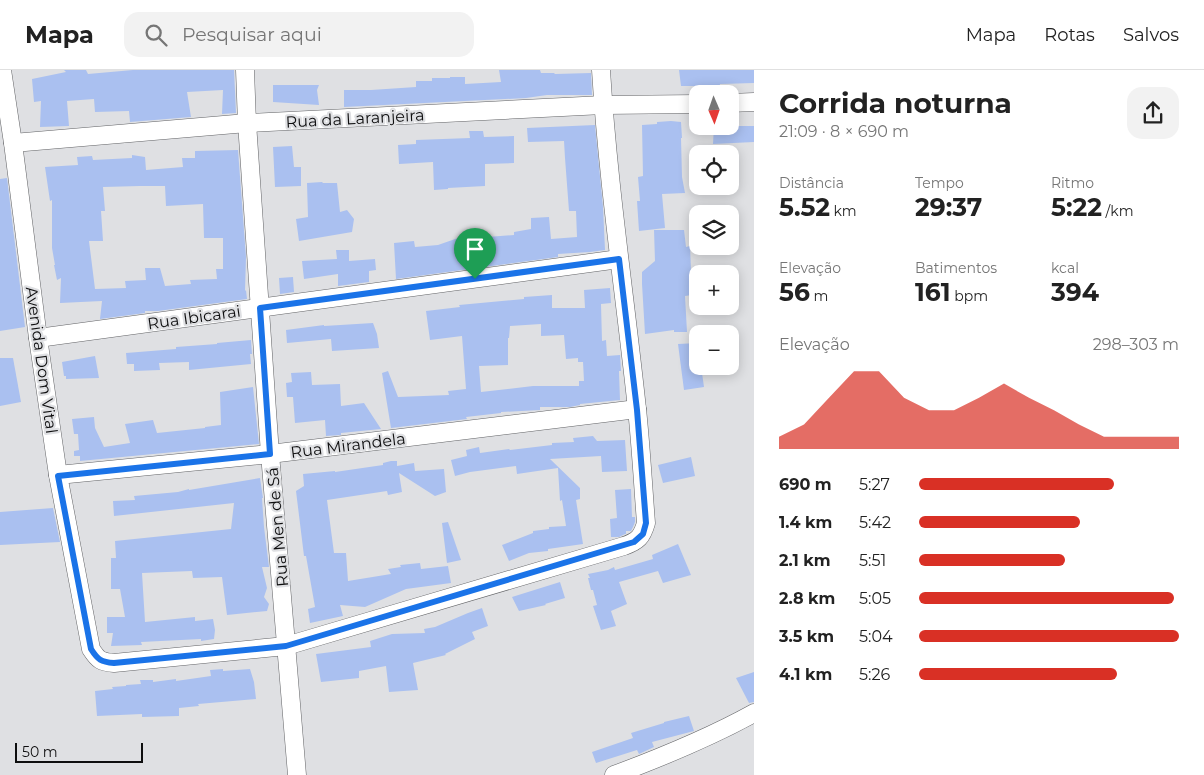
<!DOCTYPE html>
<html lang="pt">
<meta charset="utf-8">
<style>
body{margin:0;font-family:Montserrat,sans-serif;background:#f2f2f2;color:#222;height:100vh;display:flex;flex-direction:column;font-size:19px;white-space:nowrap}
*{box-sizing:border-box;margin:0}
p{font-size:16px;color:#767676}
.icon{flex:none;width:28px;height:28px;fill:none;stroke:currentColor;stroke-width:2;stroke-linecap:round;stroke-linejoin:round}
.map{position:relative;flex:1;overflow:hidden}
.details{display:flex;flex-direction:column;background:#fff;width:450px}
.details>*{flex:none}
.needle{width:32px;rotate:178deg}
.controls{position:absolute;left:689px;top:15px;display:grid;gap:10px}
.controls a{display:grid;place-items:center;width:50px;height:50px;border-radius:10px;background:#fff;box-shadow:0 2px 12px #0003;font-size:25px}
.scale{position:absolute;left:15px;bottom:12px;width:128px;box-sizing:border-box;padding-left:5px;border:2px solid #0e0e0f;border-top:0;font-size:14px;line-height:18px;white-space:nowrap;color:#0e0e0f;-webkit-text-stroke:4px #dfe0e3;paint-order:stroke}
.pin{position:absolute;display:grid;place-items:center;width:42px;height:42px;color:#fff;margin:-51px -21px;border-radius:50% 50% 50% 0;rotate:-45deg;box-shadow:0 0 5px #0007}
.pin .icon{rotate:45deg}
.round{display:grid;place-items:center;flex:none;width:52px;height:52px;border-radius:15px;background:#f2f2f2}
.head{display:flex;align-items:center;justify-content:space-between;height:85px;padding:0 25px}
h1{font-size:28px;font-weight:700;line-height:38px}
.metrics{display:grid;grid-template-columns:repeat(3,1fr);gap:8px;height:85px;padding:5px 25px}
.metrics div{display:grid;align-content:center}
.metrics b{font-size:25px;font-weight:700}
.metrics small{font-size:14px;font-weight:400}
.metrics p{font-size:14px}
.chart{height:140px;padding:10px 25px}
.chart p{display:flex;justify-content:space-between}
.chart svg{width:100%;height:90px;margin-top:5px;fill:#d93025;opacity:.7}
ul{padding:0 25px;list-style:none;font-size:16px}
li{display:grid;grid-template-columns:80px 60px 1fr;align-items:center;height:38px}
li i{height:12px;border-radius:6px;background:#d93025}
header{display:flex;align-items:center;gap:30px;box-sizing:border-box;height:70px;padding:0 25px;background:#fff;border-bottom:1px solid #e0e0e0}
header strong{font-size:24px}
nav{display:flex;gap:28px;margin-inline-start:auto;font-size:18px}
.search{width:350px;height:45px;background:#f2f2f2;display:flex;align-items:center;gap:12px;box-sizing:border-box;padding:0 18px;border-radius:15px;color:#767676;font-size:19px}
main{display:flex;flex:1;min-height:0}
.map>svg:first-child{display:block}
.building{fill:#aac0f0;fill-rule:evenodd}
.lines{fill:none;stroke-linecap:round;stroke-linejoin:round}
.street-casing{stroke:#626366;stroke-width:19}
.street{stroke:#fff;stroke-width:18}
.route-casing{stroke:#fff;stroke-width:10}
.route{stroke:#1a73e8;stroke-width:6}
.labels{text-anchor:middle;stroke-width:4.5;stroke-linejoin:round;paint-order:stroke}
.street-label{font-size:16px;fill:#0e0e0f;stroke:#dfe0e3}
</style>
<header>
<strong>Mapa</strong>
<div class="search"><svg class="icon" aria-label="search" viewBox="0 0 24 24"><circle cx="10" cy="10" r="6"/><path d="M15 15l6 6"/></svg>Pesquisar aqui</div>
<nav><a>Mapa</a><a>Rotas</a><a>Salvos</a></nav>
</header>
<main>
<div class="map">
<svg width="754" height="705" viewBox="0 0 754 705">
<rect width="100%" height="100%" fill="#dfe0e3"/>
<g class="building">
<polygon points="64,0 86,0 88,4 133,0 234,0 236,43 222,44 223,20 187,22 191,47 130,52 129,41 95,42 94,29 67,31 69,56 40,57 41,31 34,32 32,9 66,2"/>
<polygon points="499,0 540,0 541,3 554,3 555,4 591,3 592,25 547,25 526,28 344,37 344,20 371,20 416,17 416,11 432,11 432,8 450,8 450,7 465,7 465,14 501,12"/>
<polygon points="679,0 754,0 754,13 720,14 718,24 709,24 708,16 681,16"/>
<polygon points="273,15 319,15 317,20 319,35 273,32"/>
<polygon points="671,51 681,52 682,68 681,68 682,107 685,123 662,124 665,158 639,161 637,131 640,131 638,107 643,106 642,55 657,54 657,52"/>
<polygon points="595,55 603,137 605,180 590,182 558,184 558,187 396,209 394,173 414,171 415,177 438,175 458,168 460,172 486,166 487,167 514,165 514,162 531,159 531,148 549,147 551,169 577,167 576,141 569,141 565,88 564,71 528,72 527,58"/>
<polygon points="714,56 754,56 754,72 713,74"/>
<polygon points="469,61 483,61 484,67 514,66 514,93 485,94 485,116 448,118 448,119 434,120 433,92 399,94 398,75 416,74 416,70 470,68"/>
<polygon points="292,76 294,97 301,97 301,116 275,117 273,77"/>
<path d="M238,80l8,107 -1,34 1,-1 1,9 -89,12h-13v2l-45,6 2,-18 -42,2 1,-25 -4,2 -3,-15h1l-3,-17v-48l-2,1 -5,-34 33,-2 -1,-8 15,-1 1,4 39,-2v-3l13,2 1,13 37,-3 -1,-9h13v-7zM140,116h25l1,20 37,-2 1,34h19v31h-7l1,10 -27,1 1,4 -26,2 -5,-18h-15l1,12 -21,1 1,7 -31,1 -6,-48h14l-2,-30h4l-2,-24z"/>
<polygon points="7,108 25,257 0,261 0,109"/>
<polygon points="322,112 323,113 337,113 340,142 347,140 354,149 352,162 299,171 296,149 308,147 307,113"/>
<polygon points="654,160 684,160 686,177 690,176 692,225 685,226 687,262 674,262 674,260 645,264 642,214 642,202 655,191"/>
<polygon points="336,180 349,180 349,191 375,189 376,200 369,201 369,212 338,216 338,204 304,209 302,191 337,189"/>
<polygon points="293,207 294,222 280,224 279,208"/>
<path d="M610,218l1,15 -10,1 1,37 4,-1 1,16 13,-1 1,16h-2l1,29 -40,4v1l-10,2h-30v3l-39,2v1l-35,4 1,2 -76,9 -9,-55 6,-2 10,26 51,-2 -1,-4 18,-2 -4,-53 -32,4 -4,-29 34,-4 -1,-2 65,-6v-2l28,-2v13h33l-1,-18zM541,254v12l23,-1 2,24 12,-1v4h5l1,19h-5v5h-46l-52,6 -2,-26 29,-1v-27h1l1,-12z"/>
<polygon points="373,253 377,264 379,278 332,281 331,269 287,273 286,260 324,255 324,256"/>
<polygon points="251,270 252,284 250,284 251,294 189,300 189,292 159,293 160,300 134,301 134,294 127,294 126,283 176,279 176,277 217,274 217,273"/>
<polygon points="698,273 698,296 701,296 704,317 684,320 678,274"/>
<polygon points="95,286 99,308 66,309 66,306 64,306 62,292"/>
<polygon points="0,288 13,288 21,332 0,336"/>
<polygon points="311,302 312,315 340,314 341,336 364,333 381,359 341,363 341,365 326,366 325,350 295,353 293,327 287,327 286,313 292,312 291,303"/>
<polygon points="253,317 259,374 80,391 80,386 74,386 74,381 79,380 78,364 74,364 72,349 94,347 95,358 104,377 130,373 125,354 153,350 157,363 205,358 205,357 221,355 220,322"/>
<polygon points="593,366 597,371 625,370 627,401 602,402 601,386 550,389 580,418 580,429 576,430 583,474 548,479 548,481 529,483 509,491 502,475 533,463 533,461 549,459 549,457 566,456 562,430 560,431 558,398 517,404 516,396 470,402 455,406 451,390 467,386 466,380 479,377 480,383 509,379 510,380 552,375 552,373 574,372 573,368"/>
<polygon points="691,387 695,406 663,413 658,395"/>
<polygon points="391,391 397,391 397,396 414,393 415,401 444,399 446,422 435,426 399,403 402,422 388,425 387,421 327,430 334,483 346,483 348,511 391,504 388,499 401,497 400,495 420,493 421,499 448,496 451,513 406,519 365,537 340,535 343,546 310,553 308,539 315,537 306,486 304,486 296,421 304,416 303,404 335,401 335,402 383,395 383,393"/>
<polygon points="260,408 263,428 262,428 264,457 269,497 262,497 267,518 264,527 269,534 267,541 227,545 222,507 193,508 192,501 142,503 145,552 195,547 195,551 213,549 215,560 214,569 201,571 201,569 141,572 142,575 111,576 113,563 107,563 107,547 125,547 120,519 111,519 111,488 116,488 115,471 231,459 234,433 114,446 113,431 135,430 134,426 178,422 189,419 189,420"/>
<polygon points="631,419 632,447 635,447 635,452 633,457 631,461 626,461 626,464 625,464 619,467 611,467 610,449 617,448 615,420"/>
<polygon points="53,438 60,472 0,475 0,442"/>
<polygon points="448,452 461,490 447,493 442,453"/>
<polygon points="678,474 691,505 663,513 658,501 619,512 627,534 611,541 616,556 601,560 593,536 597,535 593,520 591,520 588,508 590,508 588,504 608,500 614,497 615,500 653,489 652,485"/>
<polygon points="560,512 565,528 545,534 546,535 519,541 512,527"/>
<polygon points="482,538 488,556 472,562 475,569 445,584 446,585 413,593 418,620 389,622 386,596 359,601 359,608 321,612 316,584 371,577 370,571 392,564 425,563 424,559 435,557 468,543"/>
<polygon points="223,599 223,601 250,599 254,612 256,629 198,634 199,636 179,638 179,646 142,647 142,644 97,646 95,621 113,619 112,617 126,616 126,615 141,614 140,610 153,610 153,612 176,609 176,611 211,606 210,600"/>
<polygon points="754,602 754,632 749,633 736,608"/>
<polygon points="689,646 694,661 652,672 654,677 639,684 637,680 596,693 592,682 633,668 631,663 664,653 664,652"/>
</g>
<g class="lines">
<g class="street-casing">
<g id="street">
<path d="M2,0l11,73 25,195 20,137 33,174c7,11 10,13 23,14l172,-17 338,-100c14,-5 18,-9 22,-23 -3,-38 -5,-76 -9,-114 -12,-113 -29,-225 -36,-339"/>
<polyline points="245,0 247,53 270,384 297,705"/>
<polyline points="730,33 754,32"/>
<polyline points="13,73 247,53 603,35 698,34"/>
<polyline points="38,268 619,189"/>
<polyline points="58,405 270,384 637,339"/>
<path d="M614,705c48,-18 95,-37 140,-62"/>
</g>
</g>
<use href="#street" class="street"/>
</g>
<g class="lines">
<g class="route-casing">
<path id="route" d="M619,189l18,151 9,113 -3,11 -9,8 -348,104 -172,17c-13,-1 -16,-3 -23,-14l-33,-173 212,-22 -10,-146z"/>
</g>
<use href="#route" class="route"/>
</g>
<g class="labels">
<g class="street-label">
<text transform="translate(355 48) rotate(-3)" y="6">Rua da Laranjeira</text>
<text transform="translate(194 247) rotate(-8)" y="6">Rua Ibicarai</text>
<text transform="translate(42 290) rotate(82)" y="6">Avenida Dom Vital</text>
<text transform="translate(348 375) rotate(-7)" y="6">Rua Mirandela</text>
<text transform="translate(277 457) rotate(-95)" y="6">Rua Men de Sá</text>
</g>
</g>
</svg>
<div class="controls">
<a><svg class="needle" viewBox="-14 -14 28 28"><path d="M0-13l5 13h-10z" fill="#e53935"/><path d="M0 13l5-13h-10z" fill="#767676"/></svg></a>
<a><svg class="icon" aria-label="locate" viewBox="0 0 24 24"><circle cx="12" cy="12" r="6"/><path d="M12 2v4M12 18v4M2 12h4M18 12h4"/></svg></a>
<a><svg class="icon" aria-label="layers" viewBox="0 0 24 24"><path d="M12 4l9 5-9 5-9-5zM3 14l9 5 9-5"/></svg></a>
<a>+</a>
<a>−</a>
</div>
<div class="scale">50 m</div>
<div class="pin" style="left:475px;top:209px;background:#1e9e55"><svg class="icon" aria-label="arrive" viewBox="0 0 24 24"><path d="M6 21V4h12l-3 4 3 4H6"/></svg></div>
</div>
<section class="details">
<div class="head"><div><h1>Corrida noturna</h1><p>21:09 · 8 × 690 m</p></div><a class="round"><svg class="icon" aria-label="share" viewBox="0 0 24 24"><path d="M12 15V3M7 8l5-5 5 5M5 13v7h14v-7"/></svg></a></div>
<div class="metrics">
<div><p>Distância</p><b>5.52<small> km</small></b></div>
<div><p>Tempo</p><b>29:37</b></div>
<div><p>Ritmo</p><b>5:22<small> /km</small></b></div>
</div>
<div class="metrics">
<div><p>Elevação</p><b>56<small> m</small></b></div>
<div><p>Batimentos</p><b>161<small> bpm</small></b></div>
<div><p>kcal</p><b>394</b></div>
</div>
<div class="chart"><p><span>Elevação</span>298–303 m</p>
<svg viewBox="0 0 160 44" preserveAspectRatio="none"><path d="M0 44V38L10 32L20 19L30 6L40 6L50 19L60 25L70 25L80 19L90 12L100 19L110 25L120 32L130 38L140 38L150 38L160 38V44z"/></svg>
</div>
<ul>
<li><b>690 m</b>5:27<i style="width:75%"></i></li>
<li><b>1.4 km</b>5:42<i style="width:62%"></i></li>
<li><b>2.1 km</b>5:51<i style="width:56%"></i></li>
<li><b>2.8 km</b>5:05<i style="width:98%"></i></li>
<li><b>3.5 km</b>5:04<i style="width:100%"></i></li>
<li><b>4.1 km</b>5:26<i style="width:76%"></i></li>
</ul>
</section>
</main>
